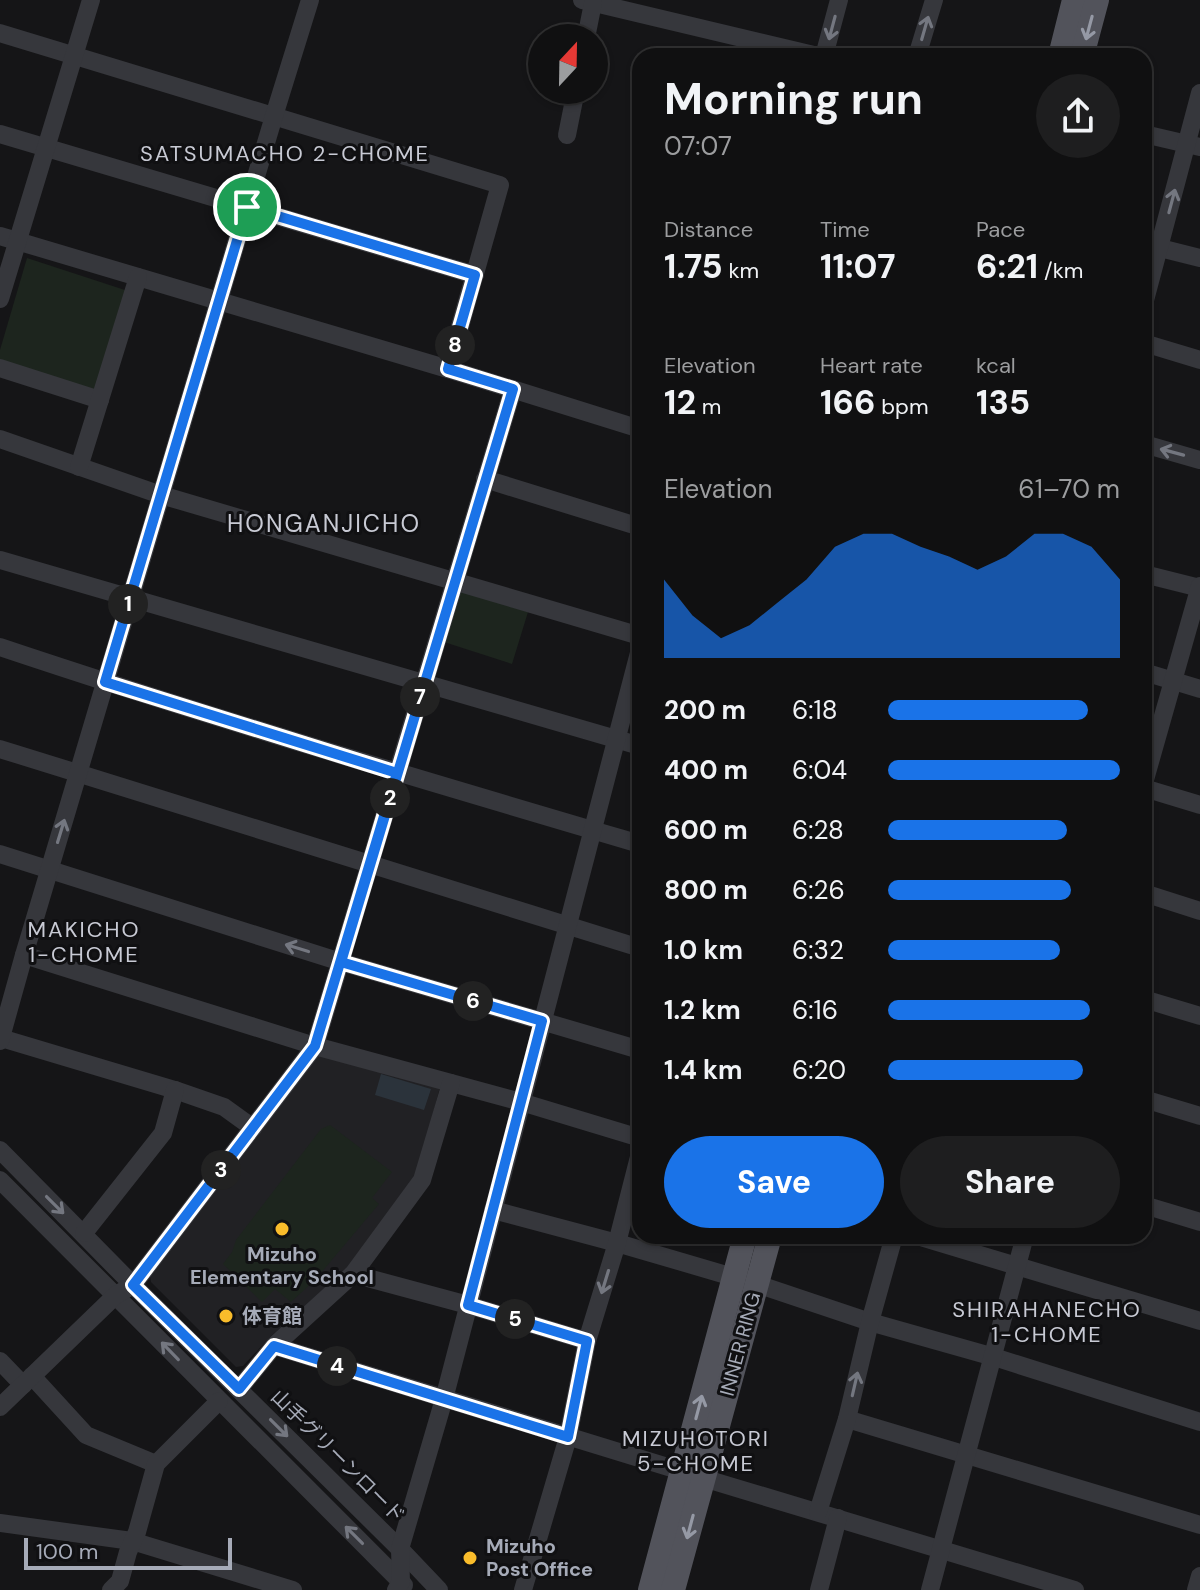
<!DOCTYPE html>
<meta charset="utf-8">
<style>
body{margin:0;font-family:"DM Sans","Noto Sans JP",sans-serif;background:#1e1e1f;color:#f1f3f6;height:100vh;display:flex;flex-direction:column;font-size:30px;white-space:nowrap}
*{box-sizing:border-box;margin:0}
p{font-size:26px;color:#9c9d9f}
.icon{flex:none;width:44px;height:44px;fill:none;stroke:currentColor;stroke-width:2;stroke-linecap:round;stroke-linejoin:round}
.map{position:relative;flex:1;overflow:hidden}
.details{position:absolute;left:632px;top:48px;width:520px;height:1196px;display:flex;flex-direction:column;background:#101011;border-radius:24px;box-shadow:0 2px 6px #0004,0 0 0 2px #303031}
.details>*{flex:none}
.needle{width:52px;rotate:22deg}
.fabs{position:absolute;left:528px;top:24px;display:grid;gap:16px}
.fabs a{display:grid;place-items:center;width:80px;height:80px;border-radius:50%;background:#101011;box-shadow:0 2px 6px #0004,0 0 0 2px #303031;font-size:40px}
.scale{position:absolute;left:24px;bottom:20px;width:208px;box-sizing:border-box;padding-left:8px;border:4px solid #a6abb8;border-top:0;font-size:22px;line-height:28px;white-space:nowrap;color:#a6abb8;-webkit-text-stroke:6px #101012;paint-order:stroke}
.pin{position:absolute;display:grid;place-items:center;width:68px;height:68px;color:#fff;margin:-34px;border:4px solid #fff;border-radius:50%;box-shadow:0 2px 8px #0007}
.km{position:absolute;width:40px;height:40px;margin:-20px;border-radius:50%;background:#222;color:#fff;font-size:22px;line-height:40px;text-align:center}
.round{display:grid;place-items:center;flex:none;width:84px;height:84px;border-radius:42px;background:#1e1e1f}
.overview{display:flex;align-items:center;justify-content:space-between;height:136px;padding:0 32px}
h1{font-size:44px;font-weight:700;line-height:60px}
.figures{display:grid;grid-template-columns:repeat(3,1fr);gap:12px;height:136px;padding:8px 32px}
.figures div{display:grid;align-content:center}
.figures b{font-size:34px;font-weight:700}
.figures small{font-size:22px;font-weight:400}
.figures p{font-size:22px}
.chart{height:224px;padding:16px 32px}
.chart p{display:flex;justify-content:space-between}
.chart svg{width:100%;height:144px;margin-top:8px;fill:#1a73e8;opacity:.7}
.action{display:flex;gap:16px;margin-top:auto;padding:16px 32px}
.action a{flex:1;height:92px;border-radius:48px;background:#1a73e8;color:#fff;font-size:32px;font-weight:700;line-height:92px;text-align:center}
.action a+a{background:#1e1e1f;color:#f1f3f6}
ul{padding:0 32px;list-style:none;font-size:26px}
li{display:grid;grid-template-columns:128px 96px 1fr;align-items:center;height:60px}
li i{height:20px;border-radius:10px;background:#1a73e8}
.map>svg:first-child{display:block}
.built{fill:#212124}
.green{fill:#1d251e}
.water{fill:#2b333b}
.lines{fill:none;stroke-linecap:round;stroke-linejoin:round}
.minor{stroke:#36373c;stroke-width:18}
.major{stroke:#52535b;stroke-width:24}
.oneway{stroke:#747780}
.oneway2{stroke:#9599a5}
.route-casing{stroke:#fff;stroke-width:16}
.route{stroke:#1a73e8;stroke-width:10}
.poi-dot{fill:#f9bc2b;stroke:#101012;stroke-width:3}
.labels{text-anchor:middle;stroke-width:6;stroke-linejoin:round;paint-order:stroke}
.poi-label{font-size:20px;font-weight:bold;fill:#a6abb8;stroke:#101012;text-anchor:start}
.street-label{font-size:20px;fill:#a6abb8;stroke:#101012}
.neighbourhood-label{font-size:22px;letter-spacing:2px;fill:#c8cad4;stroke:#101012}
.quarter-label{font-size:24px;letter-spacing:2px;fill:#c8cad4;stroke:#101012}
</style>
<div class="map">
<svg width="1200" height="1590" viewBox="0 0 1200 1590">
<rect width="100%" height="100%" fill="#151517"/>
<polygon class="built" points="314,1053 440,1087 418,1172 350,1270 271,1336 243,1366 236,1367 151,1282 150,1276 216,1189"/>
<g class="green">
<polygon points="27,258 131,292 95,399 0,371 0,350"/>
<polygon points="458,590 528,612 512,664 444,642"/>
<polygon points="330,1125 392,1172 372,1198 379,1204 315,1280 291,1302 275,1289 262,1302 223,1264 232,1252 236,1240 321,1129"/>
</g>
<polygon class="water" points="381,1074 431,1089 424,1110 375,1095"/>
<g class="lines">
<g class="minor">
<polyline points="582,0 818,56"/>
<polyline points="0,33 500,185 448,369"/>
<polyline points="586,38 593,3"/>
<polyline points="824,56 839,0"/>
<polyline points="917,56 934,0"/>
<polyline points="0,134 475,275"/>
<polyline points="1144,134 1200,147"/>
<polyline points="567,135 576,90"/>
<polyline points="0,236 448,369 640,429"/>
<polyline points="1160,248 1200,258"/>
<polyline points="0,299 91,0"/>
<polyline points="1144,304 1200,93"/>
<polyline points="1144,343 1200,360"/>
<polyline points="0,368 100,400"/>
<polyline points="0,439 161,495 640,636"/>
<polyline points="1144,444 1200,460"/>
<polyline points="79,467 138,277"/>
<polyline points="485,479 640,527"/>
<polyline points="0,560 640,746"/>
<polyline points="1144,574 1200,588"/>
<path d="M0,647c212,71 426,134 640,197"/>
<polyline points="1144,672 1200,689"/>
<polyline points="0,749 640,948"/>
<polyline points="1144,783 1200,586"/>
<polyline points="1144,788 1200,805"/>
<polyline points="0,854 341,962 640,1050"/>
<polyline points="1144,893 1200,911"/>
<polyline points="24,955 315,1046 521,1102 640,1138"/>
<polyline points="1144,999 1200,1016"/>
<polyline points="1,1038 175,1090 224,1107 253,1128"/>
<polyline points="0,1041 24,955 274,116 310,0"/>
<polyline points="1144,1099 1200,1116"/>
<polyline points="0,1150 133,1285 400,1549 439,1590"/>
<polyline points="0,1180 404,1585"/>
<polyline points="1144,1205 1200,1222"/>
<polyline points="493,1210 617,1243 757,1284 870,1322 994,1357 1200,1422"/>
<polyline points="84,1233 163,1133 175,1090"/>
<polyline points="917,1236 1200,1321"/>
<polyline points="353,1274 468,1305 587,1341"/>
<polyline points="274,1346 353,1274 422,1180 451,1083"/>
<polyline points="0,1361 23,1385"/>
<polyline points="32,1376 86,1435 156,1464"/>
<polyline points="239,1389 274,1346 681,1471"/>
<polyline points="0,1407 116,1295 133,1285 315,1046 513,389"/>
<polyline points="847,1419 1200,1525"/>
<polyline points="703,1478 1075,1590"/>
<polyline points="818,1512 847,1419 870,1322 894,1236"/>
<polyline points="0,1523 132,1541 293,1590"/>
<polyline points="111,1590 120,1581 128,1552 137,1532 156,1464 219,1401"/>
<polyline points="396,1590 401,1582 400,1549 444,1399 640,649"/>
<polyline points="523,1590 568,1437 587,1341 617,1243 640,1153"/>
<polyline points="819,1590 838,1518"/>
<polyline points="930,1590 1025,1236"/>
<polyline points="1196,1590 1200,1576"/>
</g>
<g class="major">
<polyline points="1060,56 1074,0"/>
<polyline points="1082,56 1097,0"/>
<polyline points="650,1590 745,1236"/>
<polyline points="673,1590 770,1236"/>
</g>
</g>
<defs><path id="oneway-shaft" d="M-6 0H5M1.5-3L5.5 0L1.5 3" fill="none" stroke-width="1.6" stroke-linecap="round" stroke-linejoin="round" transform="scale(2)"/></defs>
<g class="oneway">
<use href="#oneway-shaft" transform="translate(832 28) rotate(105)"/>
<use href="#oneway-shaft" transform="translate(925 28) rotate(-74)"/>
<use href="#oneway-shaft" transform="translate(1172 201) rotate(-75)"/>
<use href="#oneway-shaft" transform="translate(1172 452) rotate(-165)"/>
<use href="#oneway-shaft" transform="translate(61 831) rotate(-73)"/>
<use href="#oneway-shaft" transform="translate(297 948) rotate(-163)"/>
<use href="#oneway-shaft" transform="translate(55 1205) rotate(45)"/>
<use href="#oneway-shaft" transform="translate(605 1282) rotate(107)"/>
<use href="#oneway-shaft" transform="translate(170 1351) rotate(-134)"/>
<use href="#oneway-shaft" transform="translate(855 1384) rotate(-77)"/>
<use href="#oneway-shaft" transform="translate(279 1428) rotate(45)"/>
<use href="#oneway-shaft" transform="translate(354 1535) rotate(-135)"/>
</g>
<g class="oneway2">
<use href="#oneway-shaft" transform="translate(1089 28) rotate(105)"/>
<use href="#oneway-shaft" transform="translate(699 1407) rotate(-75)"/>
<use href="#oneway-shaft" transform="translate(690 1527) rotate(105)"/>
</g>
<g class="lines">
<g class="route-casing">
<polyline id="route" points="247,207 105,682 397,773 315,1046 133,1285 239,1389 274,1346 568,1437 587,1341 468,1305 542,1021 341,962 513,389 448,369 475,275 247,207"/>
</g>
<use href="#route" class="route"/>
</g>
<g class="poi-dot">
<circle cx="282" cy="1229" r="8"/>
<circle cx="226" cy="1316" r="8"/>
<circle cx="470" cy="1558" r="8"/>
</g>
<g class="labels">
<g class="poi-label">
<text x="282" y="1261" text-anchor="middle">Mizuho<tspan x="282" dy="23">Elementary School</tspan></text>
<text x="242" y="1323">体育館</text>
<text x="486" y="1553">Mizuho<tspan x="486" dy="23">Post Office</tspan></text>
</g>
<g class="street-label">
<text transform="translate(740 1344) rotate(-75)" y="7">INNER RING</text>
<text transform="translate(338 1456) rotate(45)" y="7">山手グリーンロード</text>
</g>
<g class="neighbourhood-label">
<text x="285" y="161">SATSUMACHO 2-CHOME</text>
<text x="84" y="937">MAKICHO<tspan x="84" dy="25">1-CHOME</tspan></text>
<text x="1047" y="1317">SHIRAHANECHO<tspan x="1047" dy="25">1-CHOME</tspan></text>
<text x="696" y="1446">MIZUHOTORI<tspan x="696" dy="25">5-CHOME</tspan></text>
</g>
<g class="quarter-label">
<text x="324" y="532">HONGANJICHO</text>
</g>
</g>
</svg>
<div class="fabs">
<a><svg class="needle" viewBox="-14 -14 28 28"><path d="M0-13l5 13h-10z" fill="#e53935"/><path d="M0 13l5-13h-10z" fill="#9c9d9f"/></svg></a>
</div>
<div class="scale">100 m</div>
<div class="pin" style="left:247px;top:207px;background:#1e9e55"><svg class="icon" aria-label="arrive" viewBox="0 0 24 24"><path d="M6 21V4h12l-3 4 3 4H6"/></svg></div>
<b class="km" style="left:128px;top:604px">1</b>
<b class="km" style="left:390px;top:798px">2</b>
<b class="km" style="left:221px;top:1170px">3</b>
<b class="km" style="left:337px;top:1366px">4</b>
<b class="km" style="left:515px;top:1319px">5</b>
<b class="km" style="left:473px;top:1001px">6</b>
<b class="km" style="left:420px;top:697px">7</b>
<b class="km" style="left:455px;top:345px">8</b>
<section class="details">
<div class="overview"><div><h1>Morning run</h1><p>07:07</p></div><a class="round"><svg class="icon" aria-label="share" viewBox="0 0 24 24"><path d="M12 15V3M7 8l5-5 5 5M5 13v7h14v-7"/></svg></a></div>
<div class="figures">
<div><p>Distance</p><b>1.75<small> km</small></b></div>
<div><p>Time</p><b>11:07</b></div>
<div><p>Pace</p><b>6:21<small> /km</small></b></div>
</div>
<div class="figures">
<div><p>Elevation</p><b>12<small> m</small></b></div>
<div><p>Heart rate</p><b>166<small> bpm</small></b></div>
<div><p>kcal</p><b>135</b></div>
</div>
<div class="chart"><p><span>Elevation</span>61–70 m</p>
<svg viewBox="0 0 160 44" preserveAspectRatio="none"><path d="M0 44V20L10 31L20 38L30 34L40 27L50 20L60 10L70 6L80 6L90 10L100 13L110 17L120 13L130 6L140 6L150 10L160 20V44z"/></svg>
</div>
<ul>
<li><b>200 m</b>6:18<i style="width:86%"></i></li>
<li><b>400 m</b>6:04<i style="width:100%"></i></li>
<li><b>600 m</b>6:28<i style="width:77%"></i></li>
<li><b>800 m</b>6:26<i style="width:79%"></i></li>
<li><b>1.0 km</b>6:32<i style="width:74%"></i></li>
<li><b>1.2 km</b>6:16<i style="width:87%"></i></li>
<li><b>1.4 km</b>6:20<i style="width:84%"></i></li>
</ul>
<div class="action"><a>Save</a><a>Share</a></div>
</section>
</div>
